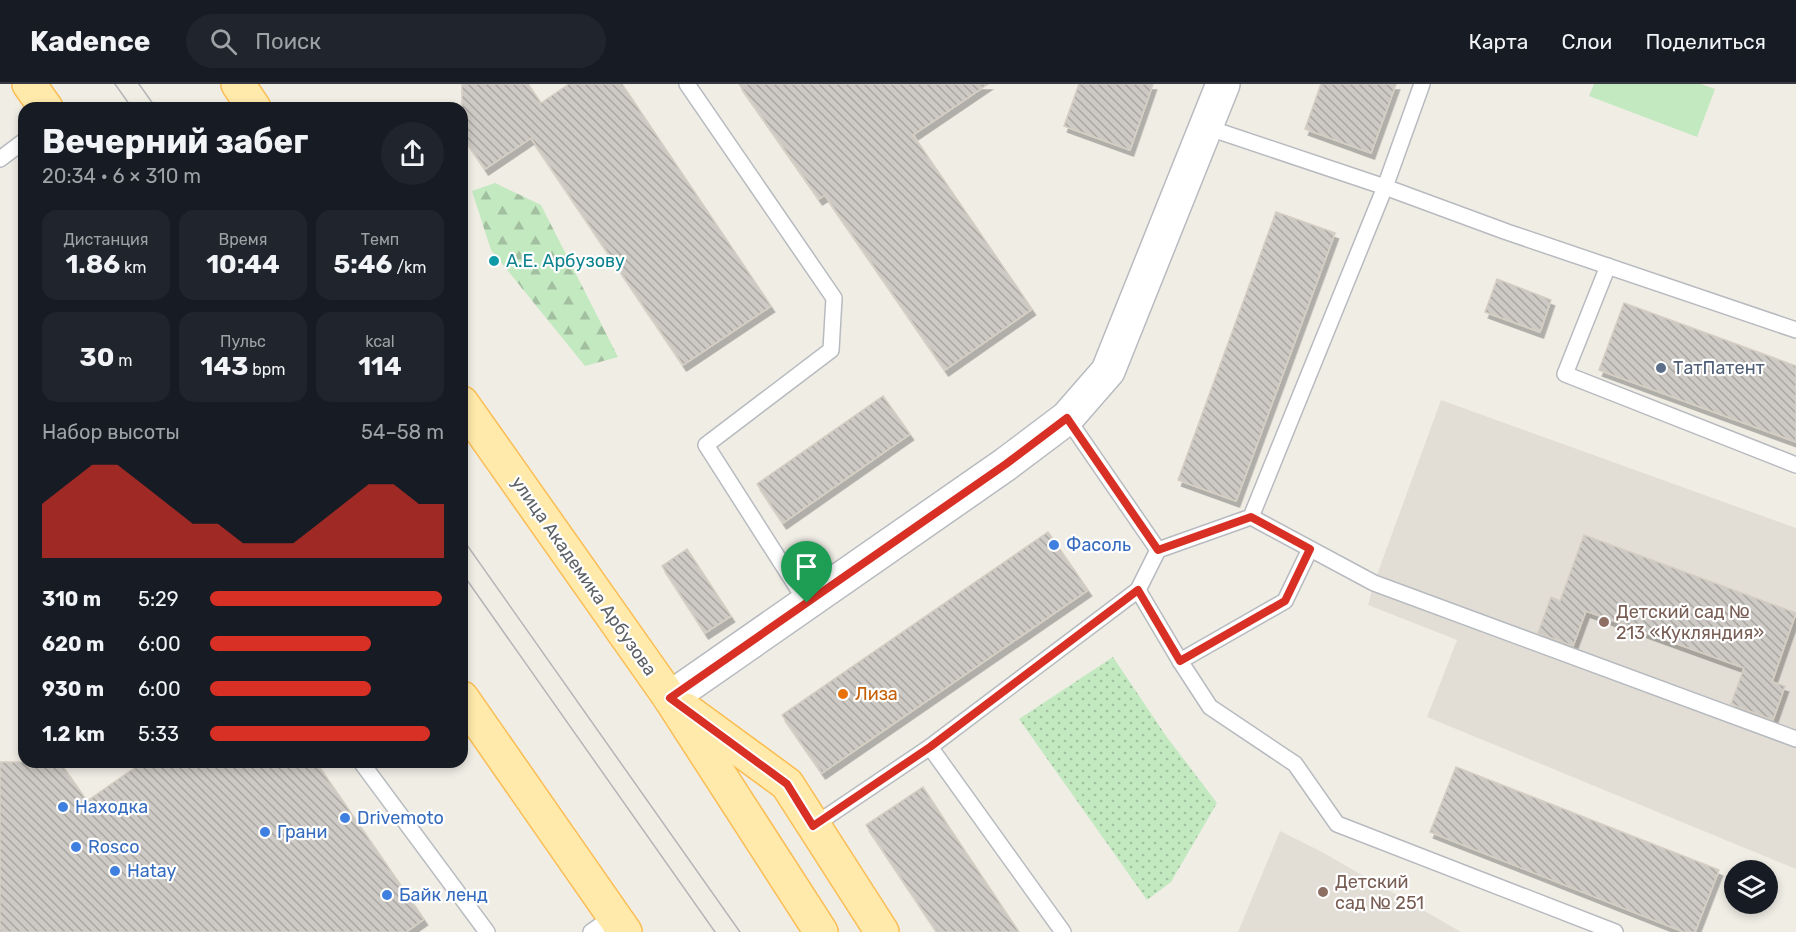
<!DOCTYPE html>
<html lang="ru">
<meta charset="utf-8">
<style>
body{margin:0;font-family:Rubik,sans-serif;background:#20242c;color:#f1f3f6;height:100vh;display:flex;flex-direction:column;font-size:22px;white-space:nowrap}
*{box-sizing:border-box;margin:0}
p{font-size:20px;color:#9ea1a6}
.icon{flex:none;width:33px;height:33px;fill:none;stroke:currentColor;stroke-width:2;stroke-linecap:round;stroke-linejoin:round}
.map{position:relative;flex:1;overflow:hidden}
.side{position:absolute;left:18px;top:18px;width:450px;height:666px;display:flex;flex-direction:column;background:#171b24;border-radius:18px;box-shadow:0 3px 9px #0003}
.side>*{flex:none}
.buttons{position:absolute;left:1724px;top:776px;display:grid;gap:12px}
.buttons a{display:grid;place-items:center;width:54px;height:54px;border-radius:50%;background:#171b24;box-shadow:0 3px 9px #0003;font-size:30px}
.pin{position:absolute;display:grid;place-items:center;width:51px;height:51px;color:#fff;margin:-62px -26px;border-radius:50% 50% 50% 0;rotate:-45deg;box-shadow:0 0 6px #0007}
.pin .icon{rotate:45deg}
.round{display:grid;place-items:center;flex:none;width:63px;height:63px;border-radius:32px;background:#20242c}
.headline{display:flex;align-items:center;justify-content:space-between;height:102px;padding:0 24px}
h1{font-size:33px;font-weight:700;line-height:45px}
.figures{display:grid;grid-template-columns:repeat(3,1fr);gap:9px;height:102px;padding:6px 24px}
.figures div{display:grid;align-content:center;border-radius:15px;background:#20242c;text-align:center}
.figures b{font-size:26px;font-weight:700}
.figures small{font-size:16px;font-weight:400}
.figures p{font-size:16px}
.chart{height:168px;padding:12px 24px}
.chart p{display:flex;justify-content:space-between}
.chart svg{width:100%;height:108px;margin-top:6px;fill:#d93025;opacity:.7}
ul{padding:0 24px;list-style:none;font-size:20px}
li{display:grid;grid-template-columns:96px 72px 1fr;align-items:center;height:45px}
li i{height:15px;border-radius:8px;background:#d93025}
header{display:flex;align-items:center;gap:36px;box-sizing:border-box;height:84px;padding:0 30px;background:#171b24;border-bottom:2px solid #363941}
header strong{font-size:28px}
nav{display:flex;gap:33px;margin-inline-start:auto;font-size:21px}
.search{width:420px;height:54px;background:#20242c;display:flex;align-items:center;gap:15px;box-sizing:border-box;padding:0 21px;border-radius:33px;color:#9ea1a6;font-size:22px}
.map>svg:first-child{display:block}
.education{fill:#e2ded6}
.green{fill:url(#green-dots)}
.forest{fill:url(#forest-firs)}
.pitch{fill:#c3e9c0}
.building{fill:url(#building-back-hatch);stroke:#d5cec3;stroke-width:1.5;filter:url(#shadow)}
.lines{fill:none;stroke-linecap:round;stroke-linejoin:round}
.service-casing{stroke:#b7bbc0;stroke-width:18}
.tertiary-casing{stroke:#b7bbc0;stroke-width:36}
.primary-casing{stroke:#fbbd53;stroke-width:36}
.service{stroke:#fff;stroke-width:15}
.tertiary{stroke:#fff;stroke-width:33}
.primary{stroke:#ffeaab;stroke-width:33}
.tram{stroke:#b4b5b6;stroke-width:1.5}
.route-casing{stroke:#fff;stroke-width:12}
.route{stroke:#d93025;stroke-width:8}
.culture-dot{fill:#0f9aa8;stroke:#fff;stroke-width:2}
.service-dot{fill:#5c6f8a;stroke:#fff;stroke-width:2}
.shop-dot{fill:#3f7fe0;stroke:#fff;stroke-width:2}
.education-dot{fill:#8d6e63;stroke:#fff;stroke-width:2}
.food-dot{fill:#e8710a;stroke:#fff;stroke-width:2}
.labels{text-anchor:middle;stroke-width:4.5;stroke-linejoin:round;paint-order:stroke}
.culture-label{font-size:18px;fill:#0d838f;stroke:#fff;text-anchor:start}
.service-label{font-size:18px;fill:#4e5e75;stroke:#fff;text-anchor:start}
.shop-label{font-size:18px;fill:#366cbe;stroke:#fff;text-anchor:start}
.street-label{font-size:18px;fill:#5d6266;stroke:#fff}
.education-label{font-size:18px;fill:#785e54;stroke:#fff;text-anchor:start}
.food-label{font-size:18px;fill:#c56008;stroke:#fff;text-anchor:start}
</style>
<header>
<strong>Kadence</strong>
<div class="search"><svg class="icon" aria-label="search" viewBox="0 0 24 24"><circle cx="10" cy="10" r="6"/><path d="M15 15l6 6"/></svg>Поиск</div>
<nav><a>Карта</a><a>Слои</a><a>Поделиться</a></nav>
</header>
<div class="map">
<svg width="1796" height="848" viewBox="0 0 1796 848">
<defs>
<pattern id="green-dots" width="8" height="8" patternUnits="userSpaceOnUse" patternTransform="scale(1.5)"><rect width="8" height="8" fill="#c3e9c0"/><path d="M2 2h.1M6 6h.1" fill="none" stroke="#a2c0a0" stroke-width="1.8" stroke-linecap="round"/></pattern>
<pattern id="forest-firs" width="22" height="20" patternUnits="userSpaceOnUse" patternTransform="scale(1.5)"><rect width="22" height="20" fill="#c3e9c0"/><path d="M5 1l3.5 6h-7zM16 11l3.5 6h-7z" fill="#a2c0a0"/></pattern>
<pattern id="building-back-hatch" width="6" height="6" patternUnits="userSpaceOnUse" patternTransform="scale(1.5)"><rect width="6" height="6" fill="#cdc9c4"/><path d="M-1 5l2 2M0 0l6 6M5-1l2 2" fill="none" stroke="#aaa7a3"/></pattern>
<filter id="shadow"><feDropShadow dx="3.5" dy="6" stdDeviation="0" flood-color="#0004"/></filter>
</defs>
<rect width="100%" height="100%" fill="#f0ede5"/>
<g class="education">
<polygon points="1441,316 1796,444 1796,785 1427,633 1457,556 1368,521 1374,499"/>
<polygon points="1280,747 1322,768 1461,848 1238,848"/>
</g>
<polygon class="green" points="1113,573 1166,652 1217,719 1171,798 1147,816 1019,635"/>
<polygon class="forest" points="495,99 541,121 618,273 585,282 491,166 472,107"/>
<polygon class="pitch" points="1594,0 1701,0 1715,5 1697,53 1589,12"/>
<g class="building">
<polygon points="462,0 528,0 541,19 569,0 622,0 771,222 683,281 531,54 485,85 462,51"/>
<polygon points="739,0 988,0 913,51 1032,225 945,286 825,111 819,115"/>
<polygon points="1079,0 1153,0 1130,66 1064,42"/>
<polygon points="1321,0 1396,0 1371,69 1305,45"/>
<polygon points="1276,128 1335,149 1236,417 1178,396"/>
<polygon points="1497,195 1551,216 1540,248 1485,228"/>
<polygon points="1624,219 1796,282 1796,358 1599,286"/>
<polygon points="883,312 910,350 783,439 757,400"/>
<polygon points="1048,448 1088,506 822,689 782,631"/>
<polygon points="1584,451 1796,529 1772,598 1785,602 1773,636 1731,620 1744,584 1586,527 1573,562 1538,549 1551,513 1560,517"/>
<polygon points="687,465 731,532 705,549 662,482"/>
<polygon points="0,678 60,678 87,717 143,678 316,678 424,835 406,848 0,848"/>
<polygon points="1456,683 1719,786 1695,848 1684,848 1430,748"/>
<polygon points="923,703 947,740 1019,848 937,848 866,741"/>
</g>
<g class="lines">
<g class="service-casing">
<g id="service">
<polyline points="687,0 834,214 831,266 706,361 807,519"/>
<polyline points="1206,43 1385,103 1507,148 1796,246"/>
<polyline points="0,75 24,57"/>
<polyline points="1608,182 1565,290 1796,381"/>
<polyline points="1067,334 1158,466"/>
<polyline points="1251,433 1374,499 1796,655"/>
<polyline points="1138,506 1180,577 1210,623 1295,680 1337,740 1615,848"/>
<polyline points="1180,577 1285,517 1310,465"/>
<polyline points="930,663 1063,848"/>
<polyline points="361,678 487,848"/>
<polyline points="813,742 930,663 1138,506 1158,466 1251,433 1385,103 1422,0"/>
<polyline points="591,848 614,832"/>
</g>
</g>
<g class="tertiary-casing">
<polyline id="tertiary" points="670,614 1006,380 1067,334 1108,287 1223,0"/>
</g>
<g class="primary-casing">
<g id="primary">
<polyline points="29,0 46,24"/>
<polyline points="238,0 254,24"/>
<polyline points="462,319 670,614 821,848"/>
<polyline points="462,614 625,848"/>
<polyline points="686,626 787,700 882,848"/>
</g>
</g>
<use href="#service" class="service"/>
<use href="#tertiary" class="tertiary"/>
<use href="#primary" class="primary"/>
<g class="tram">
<polyline points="115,0 132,24"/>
<polyline points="139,0 156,24"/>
<polyline points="462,454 740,848"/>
<polyline points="462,489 715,848"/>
</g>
</g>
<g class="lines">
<g class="route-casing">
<polygon id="route" points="1067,334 1158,466 1251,433 1310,465 1285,517 1180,577 1138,506 930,663 813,742 787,700 670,614 1006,380"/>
</g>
<use href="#route" class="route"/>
</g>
<circle class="culture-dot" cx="494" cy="177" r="6"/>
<circle class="service-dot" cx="1661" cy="284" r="6"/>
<g class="shop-dot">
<circle cx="1054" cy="461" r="6"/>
<circle cx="63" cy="723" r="6"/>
<circle cx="345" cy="734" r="6"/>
<circle cx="265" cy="748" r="6"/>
<circle cx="76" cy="763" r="6"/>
<circle cx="115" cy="787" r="6"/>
<circle cx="387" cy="811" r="6"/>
</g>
<g class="education-dot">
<circle cx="1604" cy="538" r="6"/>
<circle cx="1323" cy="808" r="6"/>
</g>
<circle class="food-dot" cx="843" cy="610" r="6"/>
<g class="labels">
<g class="culture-label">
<text x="506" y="183">А.Е. Арбузову</text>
</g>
<g class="service-label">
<text x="1673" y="290">ТатПатент</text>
</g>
<g class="shop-label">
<text x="1066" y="467">Фасоль</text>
<text x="75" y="729">Находка</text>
<text x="357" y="740">Drivemoto</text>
<text x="277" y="754">Грани</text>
<text x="88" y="769">Rosco</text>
<text x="127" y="793">Hatay</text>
<text x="399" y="817">Байк ленд</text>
</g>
<g class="street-label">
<text transform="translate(584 492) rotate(55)" y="6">улица Академика Арбузова</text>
</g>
<g class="education-label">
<text x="1616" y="534">Детский сад №<tspan x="1616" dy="21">213 «Кукляндия»</tspan></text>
<text x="1335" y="804">Детский<tspan x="1335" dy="21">сад № 251</tspan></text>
</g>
<g class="food-label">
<text x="855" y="616">Лиза</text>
</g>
</g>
</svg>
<div class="buttons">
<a><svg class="icon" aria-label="layers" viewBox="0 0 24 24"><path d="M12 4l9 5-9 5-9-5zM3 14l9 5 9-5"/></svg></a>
</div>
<div class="pin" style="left:807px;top:519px;background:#1e9e55"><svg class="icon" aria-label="arrive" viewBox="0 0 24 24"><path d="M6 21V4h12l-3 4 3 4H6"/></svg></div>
<section class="side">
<div class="headline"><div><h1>Вечерний забег</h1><p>20:34 · 6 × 310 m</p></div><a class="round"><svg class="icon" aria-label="share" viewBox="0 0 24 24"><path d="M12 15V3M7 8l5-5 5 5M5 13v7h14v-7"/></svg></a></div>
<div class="figures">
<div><p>Дистанция</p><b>1.86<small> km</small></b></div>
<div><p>Время</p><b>10:44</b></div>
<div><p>Темп</p><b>5:46<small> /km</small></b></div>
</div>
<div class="figures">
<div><b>30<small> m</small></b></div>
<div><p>Пульс</p><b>143<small> bpm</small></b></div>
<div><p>kcal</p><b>114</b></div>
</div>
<div class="chart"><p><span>Набор высоты</span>54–58 m</p>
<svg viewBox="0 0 160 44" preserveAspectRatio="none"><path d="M0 44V22L10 14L20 6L30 6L40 14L50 22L60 30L70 30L80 38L90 38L100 38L110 30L120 22L130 14L140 14L150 22L160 22V44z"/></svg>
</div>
<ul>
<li><b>310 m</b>5:29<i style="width:99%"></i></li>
<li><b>620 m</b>6:00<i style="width:69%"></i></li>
<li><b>930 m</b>6:00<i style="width:69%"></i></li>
<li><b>1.2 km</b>5:33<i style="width:94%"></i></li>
</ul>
</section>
</div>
